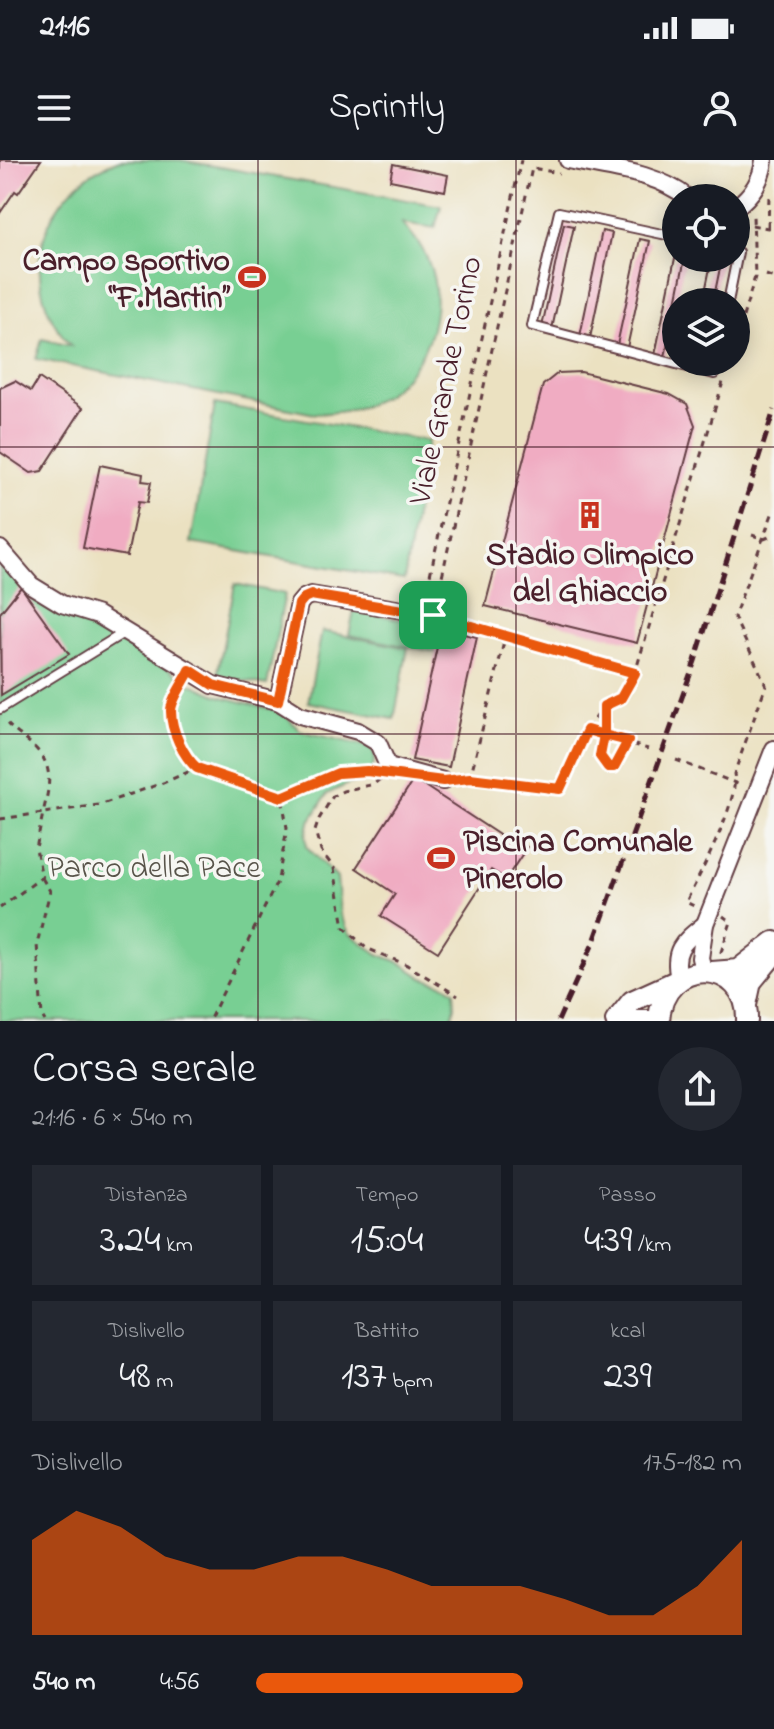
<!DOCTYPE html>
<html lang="it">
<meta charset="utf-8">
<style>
body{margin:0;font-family:"Indie Flower",sans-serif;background:#242831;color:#f1f3f6;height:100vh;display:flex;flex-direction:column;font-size:30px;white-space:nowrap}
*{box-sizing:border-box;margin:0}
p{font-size:26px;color:#9ea1a6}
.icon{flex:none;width:44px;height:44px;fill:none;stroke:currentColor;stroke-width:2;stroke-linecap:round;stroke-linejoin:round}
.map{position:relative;height:861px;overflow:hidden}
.panel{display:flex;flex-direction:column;background:#171b24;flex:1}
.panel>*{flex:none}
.fabs{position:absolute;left:662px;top:24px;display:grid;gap:16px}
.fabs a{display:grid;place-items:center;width:88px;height:88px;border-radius:50%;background:#171b24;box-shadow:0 4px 20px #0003;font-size:40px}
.pin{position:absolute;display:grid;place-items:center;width:68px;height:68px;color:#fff;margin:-34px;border-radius:16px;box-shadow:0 4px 12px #0006}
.round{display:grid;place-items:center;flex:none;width:84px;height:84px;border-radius:42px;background:#242831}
.headline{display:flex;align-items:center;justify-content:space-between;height:136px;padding:0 32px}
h1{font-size:44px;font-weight:600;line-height:60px}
.stats{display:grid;grid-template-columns:repeat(3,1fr);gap:12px;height:136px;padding:8px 32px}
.stats div{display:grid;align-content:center;border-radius:0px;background:#242831;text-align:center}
.stats b{font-size:40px;font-weight:600}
.stats small{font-size:22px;font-weight:400}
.stats p{font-size:22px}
.chart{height:224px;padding:16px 32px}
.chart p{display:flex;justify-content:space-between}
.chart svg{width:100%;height:144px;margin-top:8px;fill:#ea580c;opacity:.7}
ul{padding:0 32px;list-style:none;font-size:26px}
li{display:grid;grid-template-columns:128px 96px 1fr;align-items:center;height:60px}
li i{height:20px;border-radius:10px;background:#ea580c}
.status{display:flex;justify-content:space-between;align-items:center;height:56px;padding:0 40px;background:#171b24;direction:ltr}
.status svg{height:22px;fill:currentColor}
header{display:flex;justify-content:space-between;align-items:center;height:104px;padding:0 32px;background:#171b24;font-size:36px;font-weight:600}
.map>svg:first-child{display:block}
.green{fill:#78cf93;stroke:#61775f;stroke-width:2}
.building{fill:#f0acc2}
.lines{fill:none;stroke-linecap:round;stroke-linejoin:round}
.service-casing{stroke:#623c42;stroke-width:12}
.minor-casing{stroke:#623c42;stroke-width:20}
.tertiary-casing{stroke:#623c42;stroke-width:24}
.path{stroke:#623c42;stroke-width:3;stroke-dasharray:6 6;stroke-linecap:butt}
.service{stroke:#fff;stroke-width:8}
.minor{stroke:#fff;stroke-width:16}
.tertiary{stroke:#fff;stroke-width:20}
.rail{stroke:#4a1f2b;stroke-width:5;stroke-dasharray:12 6;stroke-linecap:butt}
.route-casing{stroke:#fff;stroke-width:16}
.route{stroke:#ea580c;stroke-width:10}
.grid{fill:none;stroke:#4a1f2b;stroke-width:2;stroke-opacity:0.55}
.labels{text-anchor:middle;stroke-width:7;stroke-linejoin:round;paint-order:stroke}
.poi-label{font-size:32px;font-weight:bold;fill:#4a1f2b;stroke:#f6f6f2;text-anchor:end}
.street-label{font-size:32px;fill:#4a1f2b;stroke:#f6f6f2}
.park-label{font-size:32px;fill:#58544a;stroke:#f6f6f2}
</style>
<div class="status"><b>21:16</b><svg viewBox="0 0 49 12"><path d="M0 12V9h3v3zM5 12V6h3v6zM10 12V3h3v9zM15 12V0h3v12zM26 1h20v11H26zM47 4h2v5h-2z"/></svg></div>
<header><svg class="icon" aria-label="menu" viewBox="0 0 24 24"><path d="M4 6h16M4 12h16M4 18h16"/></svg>Sprintly<svg class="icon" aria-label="person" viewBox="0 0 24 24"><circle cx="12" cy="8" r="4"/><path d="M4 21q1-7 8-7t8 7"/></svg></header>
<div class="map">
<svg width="774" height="861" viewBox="0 0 774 861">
<rect width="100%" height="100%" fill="#f6f6f2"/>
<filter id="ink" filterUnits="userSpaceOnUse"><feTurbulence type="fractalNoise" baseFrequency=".0125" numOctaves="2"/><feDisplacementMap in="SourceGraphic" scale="16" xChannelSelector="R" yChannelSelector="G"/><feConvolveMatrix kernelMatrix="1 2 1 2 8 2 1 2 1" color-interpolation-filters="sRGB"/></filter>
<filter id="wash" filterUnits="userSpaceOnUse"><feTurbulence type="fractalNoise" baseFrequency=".006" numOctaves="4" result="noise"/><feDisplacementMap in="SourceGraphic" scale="32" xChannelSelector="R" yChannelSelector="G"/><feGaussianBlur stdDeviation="1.8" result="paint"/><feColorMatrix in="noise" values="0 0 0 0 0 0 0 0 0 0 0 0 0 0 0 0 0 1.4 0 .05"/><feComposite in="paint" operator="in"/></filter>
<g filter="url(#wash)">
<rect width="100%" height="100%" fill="#ebe1c1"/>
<g class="green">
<path d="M120,0h60l261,46 -6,22 -33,-5c6,7 14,15 19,24 35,57 4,136 -57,159 -16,6 -33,7 -49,8l-279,-55 6,-20 29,7c-58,-64 -32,-158 49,-186z"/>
<polygon points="215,244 428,281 404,420 191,383"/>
<polygon points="0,398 31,439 37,436 95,463 113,484 129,479 189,523 219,536 274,550 288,558 301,571 371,587 375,596 371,619 348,624 327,634 309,663 306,675 307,687 337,718 340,754 349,773 378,794 401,803 423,818 445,825 454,831 455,847 451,861 0,861"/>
<polygon points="235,424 285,434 267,525 217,516"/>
<polygon points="354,450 439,467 435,492 349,475"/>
<polygon points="322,471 408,488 394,559 308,542"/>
</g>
<g id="blocks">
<g class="building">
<polygon points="0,0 41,0 18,33 15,31 0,53"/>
<polygon points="393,4 448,15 445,31 390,20"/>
<polygon points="564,64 574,66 552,169 542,167"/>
<polygon points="602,71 612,73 590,178 580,176"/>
<polygon points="640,79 650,81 627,188 617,185"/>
<polygon points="675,98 685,98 665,197 655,195"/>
<polygon points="712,98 722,98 713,142 703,142"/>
<polygon points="581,212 669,234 687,244 695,265 637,483 485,446 543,225 558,213"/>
<polygon points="39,218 83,248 42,311 31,313 0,292 0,228 15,221 31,231"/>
<polygon points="100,305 143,314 142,321 151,322 147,343 138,342 127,396 83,388"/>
<polygon points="21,427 69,494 1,535 0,453"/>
<polygon points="441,469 477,477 449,607 412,600"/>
<polygon points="414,619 507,680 509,676 527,687 506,719 491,710 438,792 381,756 395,734 356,708"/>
</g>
</g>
</g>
<g filter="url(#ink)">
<use href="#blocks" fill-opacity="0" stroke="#623c42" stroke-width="2"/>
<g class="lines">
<g class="service-casing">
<g id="service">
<polyline points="670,76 676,51"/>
<polyline points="676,77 559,52 532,166 714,214 716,202"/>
<polyline points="728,142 738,92 736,91"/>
<polyline points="0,549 125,472"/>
</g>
</g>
<g class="minor-casing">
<g id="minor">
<path d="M568,0c41,9 86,11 120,38"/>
<path d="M736,47c16,-12 26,-27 28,-47"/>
<polyline points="0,389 31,425 62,444 98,455 213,525 278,541 300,555 358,571 378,583 388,606 443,621"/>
<polyline points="278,541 299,444 304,438 311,435 433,455"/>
<polyline points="704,812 700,798 705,764 774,589"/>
<path d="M679,819c-7,-30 4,-37 26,-55"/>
</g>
</g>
<g class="tertiary-casing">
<g id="tertiary">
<polyline points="712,812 738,810 774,782"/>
<polyline points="746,845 751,822 774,794"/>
<polyline points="616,861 632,841 674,822"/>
<polyline points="635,861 652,861"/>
<path d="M659,861c3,-66 90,-64 88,0"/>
</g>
</g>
<g class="path">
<polyline points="740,63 774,69"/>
<polyline points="768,67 769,35"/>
<polyline points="766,115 774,118"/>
<polyline points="736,180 755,117 753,55"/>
<polyline points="752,375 764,379 774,375"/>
<polyline points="425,438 521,0"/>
<polyline points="437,439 532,8 559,13"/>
<polyline points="447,459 635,513"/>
<path d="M182,526c-3,6 -11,16 -11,24 -2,17 14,47 26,58"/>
<polyline points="587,570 648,589"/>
<polyline points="628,581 614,607 605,604 600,596 606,569 604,546 621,538 635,513 723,222"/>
<polyline points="676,600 743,626"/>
<polyline points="470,618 505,478"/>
<polyline points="380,619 374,624 343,631 333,636 319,659 315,671 321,691 334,708 344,767 366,788 407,805 458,836"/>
<polyline points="459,619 470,618 560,629 587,570 604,546"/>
<polyline points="282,637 338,613 373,611"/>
<path d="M0,659l43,-6c5,-22 12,-43 -5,-62 -10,-12 -24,-18 -34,-31"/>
<polyline points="42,718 50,731 37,784 42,856 45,861"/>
<path d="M694,746l-8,-4c13,-26 54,-102 48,-128l32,-89 -32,-68 40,-108"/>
<polyline points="0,748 42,717 36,689 43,653 99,645 163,623 197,608 282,637 287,668 278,720 209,861"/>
<polyline points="723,756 731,762 721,792 724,794"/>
</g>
<use href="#service" class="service"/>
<use href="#minor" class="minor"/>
<use href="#tertiary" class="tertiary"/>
<polyline class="rail" points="558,861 595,779 695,501 774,250"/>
</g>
</g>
<g class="lines" filter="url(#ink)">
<g class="route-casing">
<path id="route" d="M433,455l-122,-20 -7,3 -5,6 -21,97 -65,-16 -23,-15c-5,11 -19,29 -19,41 0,19 12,45 26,57l85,29 56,-24 29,-2 76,10 27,-3 90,11 27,-59 17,5 -4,21 8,11h6l14,-26 -24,-6v-29l17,-8 14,-25 -202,-58"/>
</g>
<use href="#route" class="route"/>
</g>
<path class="grid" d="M258,0v861M516,0v861M0,287h774M0,574h774"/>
<defs>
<g id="stadium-bare" transform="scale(2.16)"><path d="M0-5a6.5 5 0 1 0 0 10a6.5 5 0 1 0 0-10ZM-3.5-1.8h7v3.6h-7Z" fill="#c8321e" stroke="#f6f6f2" stroke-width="2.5" paint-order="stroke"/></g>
<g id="building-bare" transform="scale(2.16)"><path d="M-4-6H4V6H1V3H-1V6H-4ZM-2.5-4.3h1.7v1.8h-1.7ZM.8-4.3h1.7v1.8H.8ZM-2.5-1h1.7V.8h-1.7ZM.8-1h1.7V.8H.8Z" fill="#c8321e" stroke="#f6f6f2" stroke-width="2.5" paint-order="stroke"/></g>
</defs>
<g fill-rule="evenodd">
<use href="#stadium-bare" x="252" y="117"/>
<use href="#building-bare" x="590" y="355"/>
<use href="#stadium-bare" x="441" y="698"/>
</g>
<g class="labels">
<g class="poi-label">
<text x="230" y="110">Campo sportivo<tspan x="230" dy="37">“F.Martin”</tspan></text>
<text x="590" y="404" text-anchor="middle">Stadio Olimpico<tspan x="590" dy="37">del Ghiaccio</tspan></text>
<text x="463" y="691" text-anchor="start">Piscina Comunale<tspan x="463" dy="37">Pinerolo</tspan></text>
</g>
<g class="street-label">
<text transform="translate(444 220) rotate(-78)" y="11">Viale Grande Torino</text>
</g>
<g class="park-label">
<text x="154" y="717">Parco della Pace</text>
</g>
</g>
</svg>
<div class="fabs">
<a><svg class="icon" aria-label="locate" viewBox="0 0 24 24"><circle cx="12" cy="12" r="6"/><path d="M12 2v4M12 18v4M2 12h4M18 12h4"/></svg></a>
<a><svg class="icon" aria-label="layers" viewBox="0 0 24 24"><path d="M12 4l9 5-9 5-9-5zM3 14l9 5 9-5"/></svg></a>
</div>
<div class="pin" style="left:433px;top:455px;background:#1e9e55"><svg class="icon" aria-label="arrive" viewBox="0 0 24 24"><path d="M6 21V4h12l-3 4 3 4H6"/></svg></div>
</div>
<section class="panel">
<div class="headline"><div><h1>Corsa serale</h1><p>21:16 · 6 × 540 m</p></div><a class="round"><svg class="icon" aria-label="share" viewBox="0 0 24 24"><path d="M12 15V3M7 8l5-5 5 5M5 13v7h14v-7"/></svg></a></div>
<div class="stats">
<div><p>Distanza</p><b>3.24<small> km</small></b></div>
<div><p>Tempo</p><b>15:04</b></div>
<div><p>Passo</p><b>4:39<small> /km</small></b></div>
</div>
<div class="stats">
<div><p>Dislivello</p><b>48<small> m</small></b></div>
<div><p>Battito</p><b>137<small> bpm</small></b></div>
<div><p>kcal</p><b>239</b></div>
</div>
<div class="chart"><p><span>Dislivello</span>175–182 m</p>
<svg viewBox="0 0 160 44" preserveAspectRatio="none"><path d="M0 44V15L10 6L20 11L30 20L40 24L50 24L60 20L70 20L80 24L90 29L100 29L110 29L120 33L130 38L140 38L150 29L160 15V44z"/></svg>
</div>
<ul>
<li><b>540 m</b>4:56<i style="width:55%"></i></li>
</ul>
</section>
